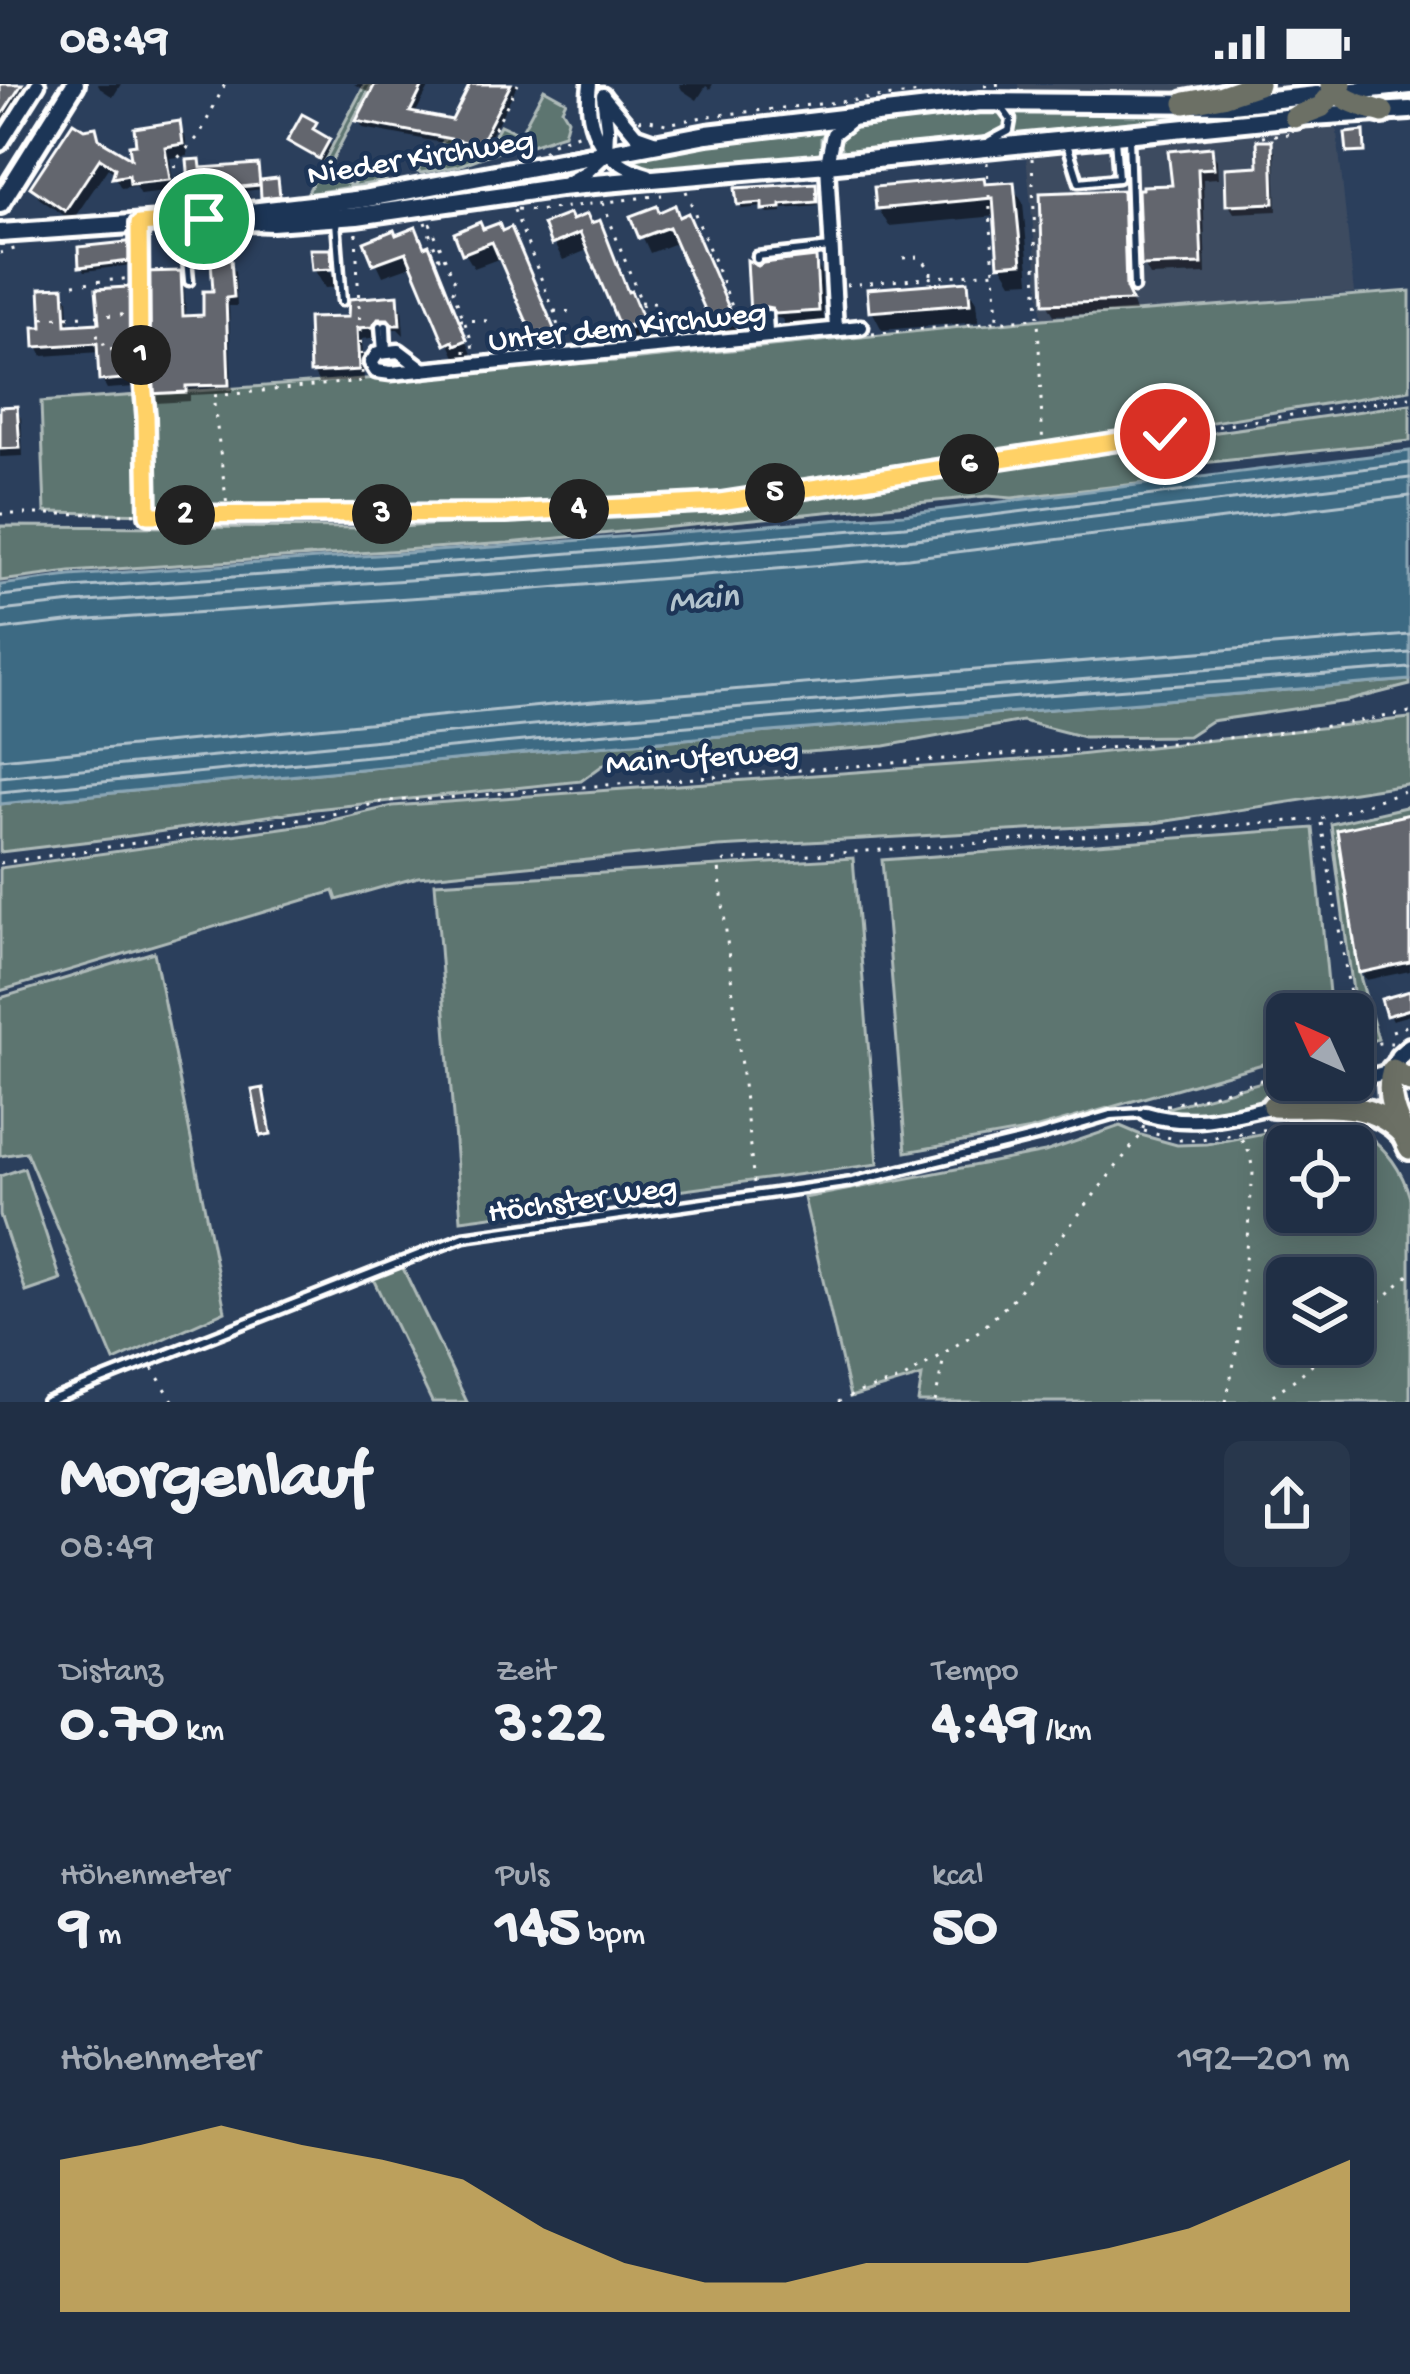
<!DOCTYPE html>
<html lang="de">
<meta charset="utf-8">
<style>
body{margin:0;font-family:"Gochi Hand",sans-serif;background:#28374c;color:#f1f3f6;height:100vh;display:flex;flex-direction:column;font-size:45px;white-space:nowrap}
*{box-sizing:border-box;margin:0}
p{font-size:39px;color:#a2a9b3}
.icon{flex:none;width:66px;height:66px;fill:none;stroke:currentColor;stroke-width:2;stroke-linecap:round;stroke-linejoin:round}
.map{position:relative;height:1318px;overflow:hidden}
.panel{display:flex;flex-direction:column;background:#202f45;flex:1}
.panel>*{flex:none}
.needle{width:78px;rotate:315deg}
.tools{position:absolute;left:1266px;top:909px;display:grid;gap:24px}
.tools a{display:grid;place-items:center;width:108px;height:108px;border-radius:18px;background:#202f45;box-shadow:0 6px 30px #0003,0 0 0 3px #3d4a5e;font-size:60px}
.pin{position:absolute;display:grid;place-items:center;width:102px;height:102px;color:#fff;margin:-51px;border:6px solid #fff;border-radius:50%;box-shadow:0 3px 12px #0007}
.km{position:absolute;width:60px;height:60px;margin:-30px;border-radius:50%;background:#222;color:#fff;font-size:33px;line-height:60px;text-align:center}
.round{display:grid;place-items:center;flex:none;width:126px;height:126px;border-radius:18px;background:#28374c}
.headline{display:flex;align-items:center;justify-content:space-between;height:204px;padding:0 60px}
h1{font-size:66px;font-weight:700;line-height:90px}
.metrics{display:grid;grid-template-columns:repeat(3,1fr);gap:18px;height:204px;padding:12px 60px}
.metrics div{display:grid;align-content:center}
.metrics b{font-size:60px;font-weight:700}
.metrics small{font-size:33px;font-weight:400}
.metrics p{font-size:33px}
.chart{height:336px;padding:24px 60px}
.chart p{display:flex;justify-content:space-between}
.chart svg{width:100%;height:216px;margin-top:12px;fill:#ffd166;opacity:.7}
.status{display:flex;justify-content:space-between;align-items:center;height:84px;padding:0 60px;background:#202f45;direction:ltr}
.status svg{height:33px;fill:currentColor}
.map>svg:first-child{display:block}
.built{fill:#3c4b61}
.green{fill:#5d7470;stroke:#aebab8;stroke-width:3;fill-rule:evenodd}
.water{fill:#3e6a83;stroke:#8ba6b5;stroke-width:3}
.shadow{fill:#0007}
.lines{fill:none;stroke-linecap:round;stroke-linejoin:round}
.shore{stroke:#b2c3cd;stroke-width:3}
.building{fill:#64666e;stroke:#fff;stroke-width:3}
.lane-casing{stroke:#fff;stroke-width:15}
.street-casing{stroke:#fff;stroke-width:21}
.secondary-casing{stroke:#fff;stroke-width:26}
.highway-casing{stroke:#fff;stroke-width:30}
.path{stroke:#fff;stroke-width:3;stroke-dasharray:3 9;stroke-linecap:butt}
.lane{stroke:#1d3557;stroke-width:6}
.street{stroke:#1d3557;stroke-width:12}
.secondary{stroke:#1d3557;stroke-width:16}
.highway{stroke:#6c7065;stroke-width:21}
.tram{stroke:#fff;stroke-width:3}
.route-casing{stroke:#fff;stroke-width:24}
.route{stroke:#ffd166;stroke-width:15}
.labels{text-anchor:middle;stroke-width:9;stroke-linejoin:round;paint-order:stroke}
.street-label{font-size:33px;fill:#fff;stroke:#1d3557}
.water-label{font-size:36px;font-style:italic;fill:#b2c3cd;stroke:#1d3557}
</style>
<div class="status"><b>08:49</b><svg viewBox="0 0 49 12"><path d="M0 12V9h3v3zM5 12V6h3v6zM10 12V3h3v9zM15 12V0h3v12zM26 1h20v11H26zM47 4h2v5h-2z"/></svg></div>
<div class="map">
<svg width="1410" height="1318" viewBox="0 0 1410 1318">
<rect width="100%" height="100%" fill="#2b3f5c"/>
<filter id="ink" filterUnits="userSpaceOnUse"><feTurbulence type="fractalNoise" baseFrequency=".00833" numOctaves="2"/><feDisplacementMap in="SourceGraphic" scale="24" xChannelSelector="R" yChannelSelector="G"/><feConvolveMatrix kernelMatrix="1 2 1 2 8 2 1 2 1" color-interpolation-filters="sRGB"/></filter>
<g filter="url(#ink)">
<polygon class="built" points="1019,0 1314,0 1337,48 1354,209 1042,235"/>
<g class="green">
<polygon points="365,0 372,0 326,88 352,102 363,83 386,97 307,110"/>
<path d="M544,5l22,12 -4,8 6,10 -4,15c-13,3 -39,16 -52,14 -7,-2 -13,-7 -19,-10l7,-13 20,9z"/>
<polygon points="1299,22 1299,25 1005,57 1013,48 1015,34 1009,26 1184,26"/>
<polygon points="981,23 999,27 1006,36 1005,44 983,54 864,70 844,68 837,58 848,43 860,38"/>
<polygon points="830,42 821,54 821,74 656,90 620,76 679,63"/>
<polygon points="445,54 476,60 482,56 501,66 458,82 421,89 418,88 422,75 432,79"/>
<polygon points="1410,207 1410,306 1133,351 718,413 450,423 160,427 159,430 45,428 41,318 630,276 1042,235"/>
<polygon points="1410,320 1410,357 1183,381 1154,398 1012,414 988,412 508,459 70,488 0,497 0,442 387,444 720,420"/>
<polygon points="1410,596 1410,601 1347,617 1211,637 1188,652 1084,653 1022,637 885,662 808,668 693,669 634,677 610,676 581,697 315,725 116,754 0,768 0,720 597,662"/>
<polygon points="1410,634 1410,699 1406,700 1154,739 718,763 418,793 337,816 334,807 0,907 0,784 324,738 393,722 1060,673"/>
<polygon points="1410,722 1410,730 1337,747 1359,889 1378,955 1360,961 1331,740"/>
<polygon points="1313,744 1331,930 1287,930 1287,973 1031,1046 906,1068 882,776"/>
<polygon points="853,774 878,1080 461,1136 435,799"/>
<polygon points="154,868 225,1227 114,1277 26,1068 0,1072 0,914"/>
<polygon points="1287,991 1287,996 1332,996 1264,1019 1199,1033 1159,1028 1163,1025"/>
<path d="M1120,1042l21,9 36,10 30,-1 79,-15 33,6 44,-4c24,19 39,38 47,67v204h-492l4,-26 -72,21 -46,-199 241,-46zM1287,1062h66v66h-66zM1287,1194h66v66h-66z"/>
<polygon points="24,1084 61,1196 26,1208 0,1131 0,1092"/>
<polygon points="402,1182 467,1318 432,1318 373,1195"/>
</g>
<polygon class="water" points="1410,367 1410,596 597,662 0,720 0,501 70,492 508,462 904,430"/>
<g class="shadow">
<polygon points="0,0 39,0 0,61"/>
<polygon points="98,0 121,0 113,13 101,5"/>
<polygon points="354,0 431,0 414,32 453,39 474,0 518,0 485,63 481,66 363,44 359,37 373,11"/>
<polygon points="679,0 713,0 710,5 706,2 697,16 682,6"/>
<polygon points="178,41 185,52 188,72 170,74 174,107 140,111 135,102 121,104 115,93 116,90 108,84 72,137 40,115 33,103 101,60 135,80"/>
<polygon points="315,41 318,46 316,50 328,57 331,62 322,78 293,62 290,57"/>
<polygon points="1271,59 1275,67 1277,127 1234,129 1229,121 1261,85"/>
<polygon points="1211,66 1217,76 1218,94 1203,95 1206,190 1150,192 1144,181 1175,104"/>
<polygon points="198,78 201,87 256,83 260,99 276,97 281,116 267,118 264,105 196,112 193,107"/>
<polygon points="1012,101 1023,119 1030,197 1012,198 1001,180 997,132 889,142 878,124 986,103"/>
<polygon points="814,102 818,122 782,125 782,129 768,130 764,123 742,125 740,120"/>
<polygon points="1122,109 1128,121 1132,219 1135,228 1054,231 1047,219"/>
<polygon points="634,134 680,136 696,149 739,247 721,252 678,158 650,169"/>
<polygon points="598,139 650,256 643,259 641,255 632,259 623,243 590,165 563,176 554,160 571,140 591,142"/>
<polygon points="482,148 519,163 562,264 545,266 501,174 474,184 465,169"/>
<polygon points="368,160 425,166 435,178 472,270 455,273 414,181 383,192"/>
<polygon points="138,165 139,180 85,187 82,182"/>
<polygon points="329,168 340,186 340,193 334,183 327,183 339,203 325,204 314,185"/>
<polygon points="814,176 821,188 824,238 785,241 782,235 773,233 767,242 760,242 753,230 758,186"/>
<polygon points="229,178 235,187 237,222 229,222 232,309 190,311 190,317 156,319 150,302 107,305 102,296 100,268 43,272 38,262 62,206 68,215 69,244 102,242 146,205 179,190 184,199 186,235 206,234"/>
<polygon points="966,200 977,218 979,238 882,246 872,227"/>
<polygon points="396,214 402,225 404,251 398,245 384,245 379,253 362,255 364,297 319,299 313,288 350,235"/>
<polygon points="16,325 21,334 23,372 0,373 0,326"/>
<polygon points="1410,733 1410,887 1366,896 1361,888"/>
<polygon points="1410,908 1410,931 1392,936 1389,931"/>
</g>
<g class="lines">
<g class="shore">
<polyline points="0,512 72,504 509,474 905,442 1410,379"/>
<polyline points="0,527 73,519 510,489 907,456 1410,394"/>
<polyline points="0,546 75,537 511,507 908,474 1410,412"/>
<polyline points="0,675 593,617 1410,551"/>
<polyline points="0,693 595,635 1410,569"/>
<polyline points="0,708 596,650 1019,613 1410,584"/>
</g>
</g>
<g class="building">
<polygon points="0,0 22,0 0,34"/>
<polygon points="375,0 424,0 410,28 452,36 470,0 511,0 482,56 477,60 356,37"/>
<polygon points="302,30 317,38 313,45 330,55 319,75 287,57"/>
<polygon points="180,37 183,60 165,63 170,96 130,100 129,91 112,94 115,84 100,74 65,127 30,103 73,38 84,45 96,43 99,55 131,74 129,61 136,60 134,44"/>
<polygon points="1364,47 1365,68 1347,69 1345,49"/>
<polygon points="1257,56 1272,56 1274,119 1226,121 1225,84 1258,82"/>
<polygon points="1212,63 1214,84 1198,85 1202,180 1141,182 1138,105 1142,105 1142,102 1172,101 1168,67"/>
<polygon points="200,75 201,84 258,80 260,101 190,108 187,76"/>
<polygon points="984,93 985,100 1014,98 1022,179 998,181 993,114 876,125 874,103"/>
<polygon points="278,94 280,112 261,114 260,96"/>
<polygon points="816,99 817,118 781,121 781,124 762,126 762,119 737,121 735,104"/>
<polygon points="1123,106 1126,204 1132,217 1044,220 1040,109"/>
<polygon points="675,121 679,133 688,129 732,231 710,237 669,143 639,154 630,132 657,122 659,128"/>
<polygon points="569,130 572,136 587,130 591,139 600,136 628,208 631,207 644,239 631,244 630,241 620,244 580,149 551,161 543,140"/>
<polygon points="480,138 483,145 499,139 502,147 511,143 555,247 543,252 541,248 533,252 492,158 462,170 454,149"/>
<polygon points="416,143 424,163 429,161 467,256 455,261 453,257 445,261 406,168 373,180 364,158 394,146 396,151"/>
<polygon points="137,157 139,176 79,183 78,163"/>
<polygon points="310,165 331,165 332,185 312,186"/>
<polygon points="816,173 819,227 775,230 772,224 766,223 761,231 750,231 747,176 758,182 763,179"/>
<polygon points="231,175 234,213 226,214 229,301 186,302 186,308 148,310 147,293 99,297 97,259 35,263 34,243 42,243 40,204 64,203 66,241 99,239 96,205 143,202 142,188 181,187 183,232 203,231 203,207 213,207 211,176"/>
<polygon points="968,197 970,220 869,228 867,205"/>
<polygon points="398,211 400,241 393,241 388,235 378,235 373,243 357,244 359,286 310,289 308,234 348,233 349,215"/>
<polygon points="17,322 20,364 0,365 0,323"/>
<polygon points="1410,730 1410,878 1359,889 1337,746"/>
<polygon points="1410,907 1410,925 1386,932 1381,915"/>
<polygon points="263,1004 271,1050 261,1052 252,1006"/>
</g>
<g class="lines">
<g class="lane-casing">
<g id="lane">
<polyline points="1129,53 1134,204"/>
<polyline points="990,57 1009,47 1011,36 1003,25 997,23"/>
<polyline points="1067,60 1079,98 1118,94 1115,54"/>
<polyline points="336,137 342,217"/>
<polyline points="184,140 189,197"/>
<polyline points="757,175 757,172 830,164"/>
<polyline points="768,230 769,249"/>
<polyline points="380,242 382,268"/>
<polyline points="386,242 387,268"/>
<polyline points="46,1318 464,1153 852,1098 1036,1053 1111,1031 1143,1029"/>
</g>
</g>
<g class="street-casing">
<g id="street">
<path d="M590,0c-6,45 13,79 58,91"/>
<polyline points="605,14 636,51 656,58"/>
<polyline points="0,60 38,0"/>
<polyline points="563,101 588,87 606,70 607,43 603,11"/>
<polyline points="836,245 827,80 833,50 852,35"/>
<polyline points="424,286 399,267 378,269 371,279 376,287 391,289 861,243"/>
<polyline points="1294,1016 1393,986"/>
<path d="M1146,1030c47,14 82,2 128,-8"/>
</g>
</g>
<g class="secondary-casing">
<g id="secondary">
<polyline points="0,120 75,0"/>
<polyline points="241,129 363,115 707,50 859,32 981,18 1231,20 1410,1"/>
<polyline points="0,149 204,135 272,138 357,132 560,103 827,80 1295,33 1410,26"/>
<polyline points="1393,986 1399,973 1410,963"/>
</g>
</g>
<g class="highway-casing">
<g id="highway">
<path d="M1331,0c11,18 33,22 52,28"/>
<polyline points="1185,19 1222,12 1258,0"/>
<polyline points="1295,33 1321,23 1341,0"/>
<path d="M1410,997l-17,-11c-9,28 5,53 17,78"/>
<path d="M1273,1022c48,2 94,-10 130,28"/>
</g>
</g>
<g class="path">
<polyline points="984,2 1000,0"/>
<polyline points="639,36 646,35 666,40 709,32 921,9"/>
<polyline points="1262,52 1289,50"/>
<polyline points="489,55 518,0"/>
<polyline points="543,67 552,59 583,48"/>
<polyline points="1032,74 1043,369"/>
<polyline points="987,78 988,100"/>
<polyline points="686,107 735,230 737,244"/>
<polyline points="989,111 997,234"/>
<polyline points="603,119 649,239 648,251"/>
<polyline points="179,120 175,77 199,52 225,0"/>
<polyline points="517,125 536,127 662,111"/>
<polyline points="514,126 554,227 562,258"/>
<polyline points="425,138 439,174 434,176"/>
<polyline points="430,139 456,200 453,207 471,255"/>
<polyline points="356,149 361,271"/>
<polyline points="140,154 140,264 146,332 148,431"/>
<polyline points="0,169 18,164"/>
<polyline points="903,174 919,173 931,185 931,192"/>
<polyline points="74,200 133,194"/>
<polyline points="846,201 994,188"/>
<polyline points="640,218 662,220"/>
<polyline points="554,227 576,228"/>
<polyline points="96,232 141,230"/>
<polyline points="43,234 85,232"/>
<polyline points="460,236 488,237"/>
<polyline points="872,250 1036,234"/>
<polyline points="96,252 101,252 106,266 138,264"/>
<polyline points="465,269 465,263 474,262 472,257"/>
<polyline points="0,430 506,429 720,418 1410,313"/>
<polyline points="228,430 213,312 362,297 362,287"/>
<polyline points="1321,739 1356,945 1353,974"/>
<path d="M0,779l338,-50 48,-12 45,-2c185,-15 369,-29 554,-43 145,-10 282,-16 425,-44"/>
<polyline points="1392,947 1410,941"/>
<polyline points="1355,968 1379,959 1392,959"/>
<polyline points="1166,1021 1201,1014 1287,988"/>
<polyline points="1144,1047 1178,1056 1195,1056 1288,1042 1321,1048 1339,1039"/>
<polyline points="754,1099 719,784 725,777 1321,735 1410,705"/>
<polyline points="1353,1242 1410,1190"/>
<polyline points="152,1284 174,1318"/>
<polyline points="838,1318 862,1307 901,1296 982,1245 1010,1218 1141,1051 1144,1041"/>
<polyline points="935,1318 944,1273"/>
<polyline points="1226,1318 1237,1264 1253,1089 1250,1070 1238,1049"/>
<polyline points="1263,1318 1298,1293 1334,1260"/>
</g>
<use href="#lane" class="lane"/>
<use href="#street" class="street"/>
<use href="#secondary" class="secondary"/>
<use href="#highway" class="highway"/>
<polyline class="tram" points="0,96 60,0"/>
</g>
</g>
<g class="lines" filter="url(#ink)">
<g class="route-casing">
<polyline id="route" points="204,135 139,140 140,264 146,332 148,431 506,429 720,418 1165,350"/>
</g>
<use href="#route" class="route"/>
</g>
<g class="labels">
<g class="street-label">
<text transform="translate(420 70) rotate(-9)" y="12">Nieder Kirchweg</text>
<text transform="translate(627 239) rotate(-6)" y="12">Unter dem Kirchweg</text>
<text transform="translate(702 670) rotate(-4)" y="12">Main-Uferweg</text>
<text transform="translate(582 1112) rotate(-8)" y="12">Höchster Weg</text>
</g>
<g class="water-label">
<text transform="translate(703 511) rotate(-5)" y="13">Main</text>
</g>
</g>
</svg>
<div class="tools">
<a><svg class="needle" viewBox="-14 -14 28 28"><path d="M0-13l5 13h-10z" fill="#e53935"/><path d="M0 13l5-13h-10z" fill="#a2a9b3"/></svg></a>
<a><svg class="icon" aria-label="locate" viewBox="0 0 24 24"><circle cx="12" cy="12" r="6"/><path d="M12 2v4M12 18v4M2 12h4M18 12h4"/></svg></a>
<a><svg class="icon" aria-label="layers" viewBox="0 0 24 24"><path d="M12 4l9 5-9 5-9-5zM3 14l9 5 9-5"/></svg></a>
</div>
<div class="pin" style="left:204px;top:135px;background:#1e9e55"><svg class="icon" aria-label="arrive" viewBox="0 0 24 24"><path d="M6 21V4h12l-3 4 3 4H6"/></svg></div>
<div class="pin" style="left:1165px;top:350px;background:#d93025"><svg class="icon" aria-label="check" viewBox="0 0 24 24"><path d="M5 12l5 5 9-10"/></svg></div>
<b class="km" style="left:141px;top:271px">1</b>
<b class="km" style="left:185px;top:431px">2</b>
<b class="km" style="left:382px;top:430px">3</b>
<b class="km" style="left:579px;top:425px">4</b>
<b class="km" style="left:775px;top:409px">5</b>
<b class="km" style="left:969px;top:380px">6</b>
</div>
<section class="panel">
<div class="headline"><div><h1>Morgenlauf</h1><p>08:49</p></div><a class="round"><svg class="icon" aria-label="share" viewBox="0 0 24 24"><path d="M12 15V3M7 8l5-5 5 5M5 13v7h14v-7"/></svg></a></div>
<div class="metrics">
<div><p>Distanz</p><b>0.70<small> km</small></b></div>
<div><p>Zeit</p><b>3:22</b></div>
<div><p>Tempo</p><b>4:49<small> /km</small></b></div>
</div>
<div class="metrics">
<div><p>Höhenmeter</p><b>9<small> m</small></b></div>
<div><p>Puls</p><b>145<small> bpm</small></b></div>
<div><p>kcal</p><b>50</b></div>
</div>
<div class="chart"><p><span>Höhenmeter</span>192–201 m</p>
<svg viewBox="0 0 160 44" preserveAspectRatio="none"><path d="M0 44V13L10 10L20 6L30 10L40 13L50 17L60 27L70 34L80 38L90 38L100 34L110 34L120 34L130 31L140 27L150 20L160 13V44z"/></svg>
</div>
</section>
